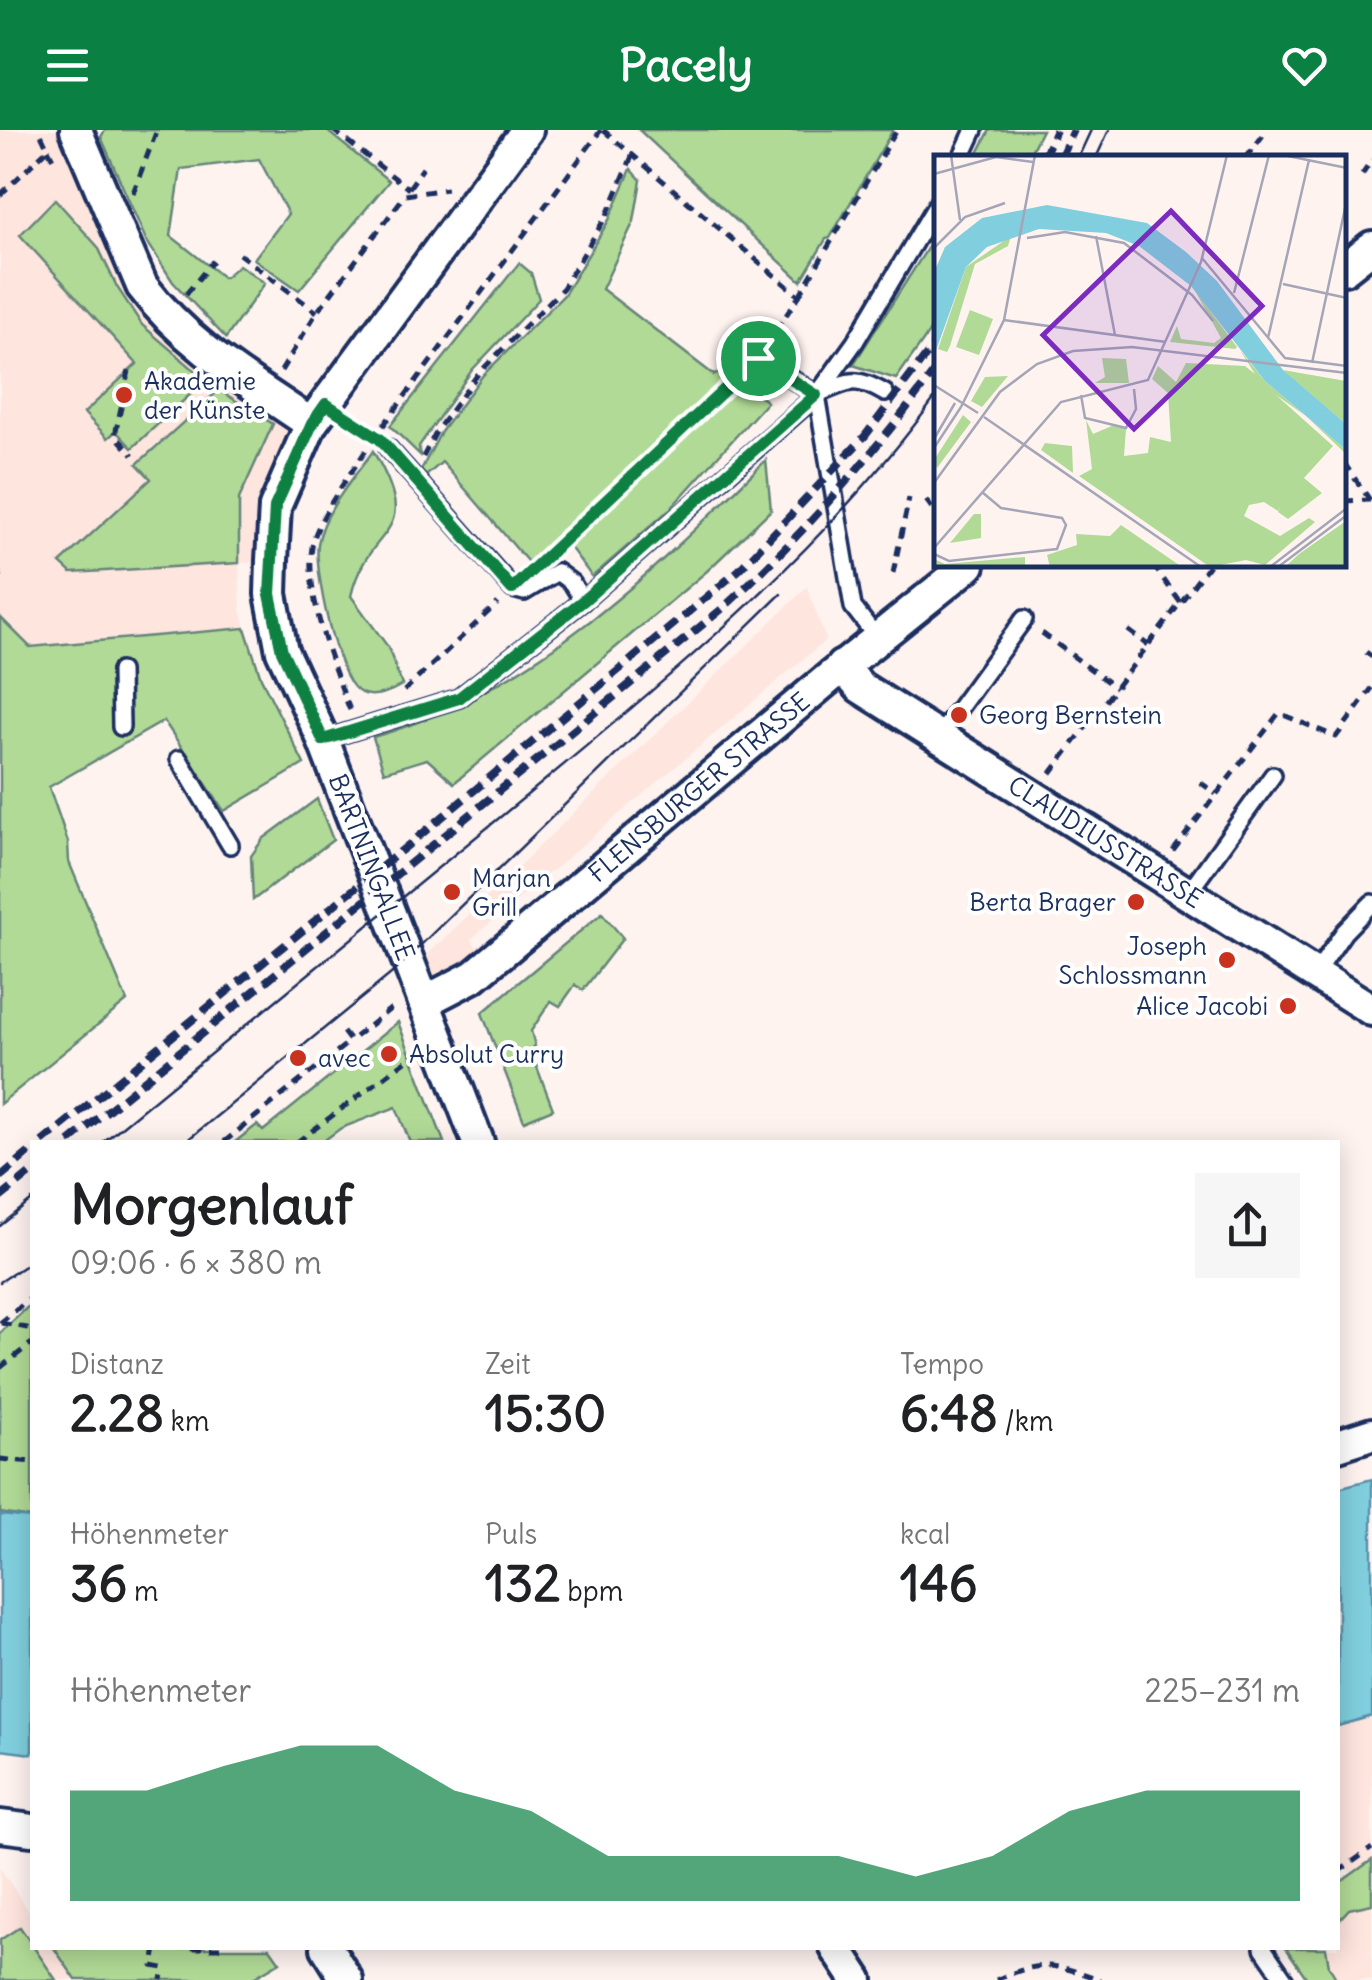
<!DOCTYPE html>
<html lang="de">
<meta charset="utf-8">
<style>
body{margin:0;font-family:Delius,sans-serif;background:#f6f6f6;color:#202124;height:100vh;display:flex;flex-direction:column;font-size:38px;white-space:nowrap}
*{box-sizing:border-box;margin:0}
p{font-size:32px;color:#757577}
.icon{flex:none;width:55px;height:55px;fill:none;stroke:currentColor;stroke-width:2;stroke-linecap:round;stroke-linejoin:round}
.map{position:relative;flex:1;overflow:hidden}
.details{position:absolute;left:30px;top:1010px;width:1310px;height:810px;display:flex;flex-direction:column;background:#fff;border-radius:0px;box-shadow:0 5px 25px #0003}
.details>*{flex:none}
.pin{position:absolute;display:grid;place-items:center;width:85px;height:85px;color:#fff;margin:-42px;border:5px solid #fff;border-radius:50%;box-shadow:0 2px 10px #0007}
.round{display:grid;place-items:center;flex:none;width:105px;height:105px;border-radius:0px;background:#f6f6f6}
.overview{display:flex;align-items:center;justify-content:space-between;height:170px;padding:0 40px}
h1{font-size:55px;font-weight:800;line-height:75px}
.stats{display:grid;grid-template-columns:repeat(3,1fr);gap:15px;height:170px;padding:10px 40px}
.stats div{display:grid;align-content:center}
.stats b{font-size:50px;font-weight:800}
.stats small{font-size:28px;font-weight:400}
.stats p{font-size:28px}
.chart{height:280px;padding:20px 40px}
.chart p{display:flex;justify-content:space-between}
.chart svg{width:100%;height:180px;margin-top:10px;fill:#0b8043;opacity:.7}
header{display:flex;justify-content:space-between;align-items:center;height:130px;padding:0 40px;background:#0b8043;color:#fff;font-size:45px;font-weight:800}
.map>svg:first-child{display:block}
.built{fill:#fee5de}
.green{fill:#b1da96;stroke:#66847a;stroke-width:2.5}
.water{fill:#81cfde;stroke:#588fab;stroke-width:2.5}
.lines{fill:none;stroke-linecap:round;stroke-linejoin:round}
.lane-casing{stroke:#1b2f5e;stroke-width:22}
.street-casing{stroke:#1b2f5e;stroke-width:38}
.path{stroke:#1b2f5e;stroke-width:5;stroke-dasharray:10 8;stroke-linecap:butt}
.lane{stroke:#fff;stroke-width:15}
.street{stroke:#fff;stroke-width:30}
.tram{stroke:#1b2f5e;stroke-width:2.5}
.rail{stroke:#1b2f5e;stroke-width:8;stroke-dasharray:15 8;stroke-linecap:butt}
.route-casing{stroke:#fff;stroke-width:20}
.route{stroke:#0b8043;stroke-width:12}
.poi-dot{fill:#c8321e;stroke:#fff;stroke-width:4}
.labels{text-anchor:middle;stroke-width:8;stroke-linejoin:round;paint-order:stroke}
.poi-label{font-size:25px;fill:#1b2f5e;stroke:#fff;text-anchor:start}
.street-label{font-size:25px;fill:#1b2f5e;stroke:#fff}
.inset-road{fill:none;stroke:#a4a5b6;stroke-width:2.5}
.view{fill:#7b2cbf;fill-opacity:0.15;stroke:#7b2cbf;stroke-width:5}
.inset-edge{fill:none;stroke:#1b2f5e;stroke-width:5}
</style>
<header><svg class="icon" aria-label="menu" viewBox="0 0 24 24"><path d="M4 6h16M4 12h16M4 18h16"/></svg>Pacely<svg class="icon" aria-label="heart" viewBox="0 0 24 24"><path d="M12 20l-8-8c-3-5 5-10 8-4 3-6 11-1 8 4z"/></svg></header>
<div class="map">
<svg width="1372" height="1850" viewBox="0 0 1372 1850">
<rect width="100%" height="100%" fill="#fff3f0"/>
<filter id="ink" filterUnits="userSpaceOnUse"><feTurbulence type="fractalNoise" baseFrequency=".01" numOctaves="2"/><feDisplacementMap in="SourceGraphic" scale="20" xChannelSelector="R" yChannelSelector="G"/><feConvolveMatrix kernelMatrix="1 2 1 2 8 2 1 2 1" color-interpolation-filters="sRGB"/></filter>
<g filter="url(#ink)">
<g class="built">
<polygon points="0,0 63,0 125,150 289,295 260,385 256,432 239,433 241,479 246,498 30,517 0,487"/>
<polygon points="807,457 826,510 471,809 481,823 435,859 423,829"/>
<polygon points="1372,1585 1372,1850 1308,1850 1286,1818 1338,1818 1338,1754 1351,1744 1338,1726 1338,1595"/>
<polygon points="0,1738 32,1786 32,1818 54,1818 76,1850 0,1850"/>
</g>
<g class="green">
<polygon points="105,0 326,0 389,51 299,160 254,129 288,84 259,29 181,39 171,106 224,148 239,135 265,153 226,208 173,152 146,110 101,7"/>
<polygon points="639,0 893,0 830,108 826,109 801,151"/>
<polygon points="990,0 1042,0 1028,27 976,27"/>
<polygon points="631,39 641,50 634,91 602,159 714,245 728,240 767,272 669,380 592,447 562,406 528,432 442,332 426,346 421,340 441,302 483,245 564,165 609,90"/>
<polygon points="55,69 98,117 117,157 142,195 206,250 132,318 116,301 108,308 84,283 137,234 20,105"/>
<polygon points="937,103 937,191 896,249 853,235"/>
<polygon points="519,133 531,143 539,169 472,240 419,316 420,325 390,296"/>
<polygon points="219,260 273,294 239,369 239,433 71,443 60,433 151,349 137,334"/>
<path d="M373,321c53,90 -5,70 -22,145l37,51 14,38c-12,7 -31,15 -44,6 -22,-15 -44,-121 -40,-147 6,-34 36,-66 55,-93z"/>
<path d="M766,330l5,50 -64,61 -253,212 -27,-24 -43,13 -11,-35c158,-44 280,-165 393,-277z"/>
<polygon points="0,487 30,517 245,498 261,548 304,634 224,681 164,591 49,657 68,712 69,732 127,871 0,974"/>
<polygon points="317,669 333,710 253,770 251,726 263,709"/>
<polygon points="602,783 623,808 583,860 575,855 560,876 551,871 531,901 535,916 530,919 553,979 524,991 482,883"/>
<polygon points="398,892 444,1012 410,1012 396,977 341,998 322,1012 235,1012 257,995 263,1001"/>
<polygon points="32,1173 32,1388 0,1383 0,1203"/>
<polygon points="1372,1730 1372,1774 1349,1779 1338,1791 1338,1754"/>
<polygon points="20,1797 56,1850 0,1850 0,1810"/>
<polygon points="54,1818 270,1818 280,1832 250,1850 76,1850"/>
<polygon points="1286,1818 1326,1818 1329,1836 1337,1850 1308,1850"/>
</g>
<g class="water">
<polygon points="1372,1349 1372,1586 1338,1596 1338,1358"/>
<polygon points="0,1385 32,1388 32,1624 0,1620"/>
</g>
<g class="lines">
<g class="lane-casing">
<g id="lane">
<polyline points="961,28 974,0"/>
<polyline points="740,216 817,265 853,477 877,508"/>
<path d="M820,263c30,-13 36,-17 65,0"/>
<polyline points="388,318 513,459 524,462 557,442 572,453 583,471"/>
<polyline points="120,541 121,597"/>
<polyline points="939,606 1024,489"/>
<polyline points="323,610 459,568 583,471 817,265 855,212 937,74"/>
<polyline points="179,629 230,715"/>
<polyline points="1188,763 1273,645"/>
<polyline points="1316,843 1344,802 1372,773"/>
<polyline points="1263,1818 1285,1850"/>
</g>
</g>
<g class="street-casing">
<g id="street">
<path d="M76,0l66,156c45,60 108,96 169,138"/>
<polyline points="1344,139 1372,117"/>
<path id="s1" d="M842,536l18,21 512,323"/>
<path id="s2" d="M424,872l50,-26 356,-299 139,-112"/>
<polyline points="478,1012 321,605 282,521 271,464 272,430 275,377 311,294 527,0"/>
<polyline points="1338,1315 1372,1304"/>
<polyline points="0,1696 32,1700"/>
<polyline points="327,1818 347,1850"/>
<polyline points="836,1818 857,1850"/>
</g>
</g>
<g class="path">
<polyline points="333,0 409,59"/>
<polyline points="603,0 799,166 768,212"/>
<polyline points="48,19 56,34"/>
<polyline points="1246,28 1267,0"/>
<polyline points="1362,45 1372,30"/>
<polyline points="409,58 423,38"/>
<polyline points="133,63 157,0"/>
<polyline points="0,65 48,19 39,0"/>
<polyline points="239,124 317,182"/>
<polyline points="186,164 213,131"/>
<polyline points="799,166 897,0"/>
<polyline points="129,241 115,305 133,325"/>
<polyline points="281,241 317,182 405,65 447,59"/>
<polyline points="349,289 374,305"/>
<polyline points="383,296 601,0"/>
<polyline points="423,327 437,300 478,244 563,158 607,85 633,24"/>
<polyline points="1344,333 1372,373"/>
<polyline points="926,370 937,385"/>
<polyline points="1344,371 1370,370"/>
<polyline points="554,421 742,243"/>
<polyline points="1153,435 1180,472"/>
<polyline points="893,443 909,368"/>
<polyline points="0,445 2,444"/>
<polyline points="1128,500 1148,515"/>
<polyline points="1042,503 1116,558"/>
<polyline points="1366,522 1372,527"/>
<polyline points="404,561 498,473"/>
<path d="M350,580c-17,-43 -51,-130 -35,-175 12,-31 35,-60 53,-88"/>
<polyline points="1051,643 1209,435"/>
<polyline points="1200,652 1216,664"/>
<polyline points="1173,721 1279,583 1336,607 1372,558"/>
<polyline points="343,902 350,911 394,876"/>
<polyline points="224,1012 350,911"/>
<polyline points="297,1012 415,924"/>
<polyline points="0,1193 32,1167"/>
<polyline points="1,1193 32,1199"/>
<polyline points="0,1238 32,1213"/>
<polyline points="0,1329 32,1332"/>
<polyline points="1338,1742 1372,1718"/>
<polyline points="156,1818 153,1836 163,1838 161,1850"/>
<polyline points="174,1818 225,1818"/>
<path d="M996,1850c45,-20 59,-17 105,0"/>
</g>
<use href="#lane" class="lane"/>
<use href="#street" class="street"/>
<g class="tram">
<polyline points="1078,28 1091,0"/>
<polyline points="1096,28 1109,0"/>
<path d="M103,1012c141,-114 282,-230 423,-346 147,-122 298,-245 411,-401"/>
<polyline points="185,1012 391,844 781,464"/>
<polyline points="0,1096 32,1070"/>
<polyline points="0,1152 32,1131"/>
</g>
<g class="rail">
<polyline points="1043,28 1056,0"/>
<polyline points="1060,28 1073,0"/>
<polyline points="42,1012 423,703 739,440 865,306 937,211"/>
<path d="M69,1012l654,-534c80,-73 150,-153 214,-240"/>
<polyline points="0,1047 32,1020"/>
<polyline points="0,1068 32,1042"/>
</g>
</g>
</g>
<g class="lines" filter="url(#ink)">
<g class="route-casing">
<polygon id="route" points="758,228 816,265 584,470 459,568 323,610 282,521 270,464 275,377 312,294 326,274 380,309 512,459"/>
</g>
<use href="#route" class="route"/>
</g>
<g class="poi-dot">
<circle cx="124" cy="265" r="10"/>
<circle cx="959" cy="585" r="10"/>
<circle cx="452" cy="762" r="10"/>
<circle cx="1136" cy="772" r="10"/>
<circle cx="1227" cy="830" r="10"/>
<circle cx="1288" cy="876" r="10"/>
<circle cx="389" cy="924" r="10"/>
<circle cx="298" cy="928" r="10"/>
</g>
<g class="labels">
<g class="poi-label">
<text x="144" y="260">Akademie<tspan x="144" dy="29">der Künste</tspan></text>
<text x="979" y="594">Georg Bernstein</text>
<text x="472" y="757">Marjan<tspan x="472" dy="29">Grill</tspan></text>
<text x="1116" y="781" text-anchor="end">Berta Brager</text>
<text x="1207" y="825" text-anchor="end">Joseph<tspan x="1207" dy="29">Schlossmann</tspan></text>
<text x="1268" y="885" text-anchor="end">Alice Jacobi</text>
<text x="409" y="933">Absolut Curry</text>
<text x="318" y="937">avec</text>
</g>
<g class="street-label">
<text dy="9" stroke="none"><textPath href="#s2" startOffset="350">FLENSBURGER STRASSE</textPath></text>
<text dy="9" stroke="none"><textPath href="#s1" startOffset="318">CLAUDIUSSTRASSE</textPath></text>
<text transform="translate(372 737) rotate(69)" y="9">BARTNINGALLEE</text>
</g>
</g>
<g transform="translate(934 25)">
<rect width="412" height="412" fill="#fff3f0"/>
<path d="M77,81l-3,10 -33,18 -25,82 -3,6 -9,-3 28,-82zM260,134l43,58 -2,2 -65,-7 7,-16 4,13 33,4 7,-5zM36,155l23,9 -14,36 -23,-8zM306,195l25,31 81,69v4l-40,-38 -30,-21 57,51 -29,32 18,15 -34,26 -10,-7 3,-7 -3,6 -14,-9 -15,3 -5,11 36,20 29,-18 6,4 -50,43 -19,-5 -36,7 -131,-91 13,-7 -6,-49 7,14 21,-9 12,4 -2,27 24,-3 2,-16 21,5 -3,-49 -16,-14 6,-13 18,16 10,-19 59,3 10,8zM168,203l24,1 3,24h-34l10,-6zM349,215l63,11v43l-52,-44zM74,221l-26,31 -11,-6 14,-24zM29,260l8,7 -34,46 -3,-8zM111,288l27,3 1,27 -32,-23zM40,359h7v24l-31,5zM412,366v46h-61l14,-13zM187,370l61,42h-132l-3,-12 30,-10 -1,-11 34,2zM91,402v10h-91v-8l11,5z" fill="#b1da96"/>
<path d="M113,50l100,18 39,29 31,29 66,89 63,54v26l-81,-69 -74,-95 -52,-40 -33,-13 -67,-4 -52,18 -21,20 -32,89 1,-86 10,-23 37,-29z" fill="#81cfde"/>
<path class="inset-road" d="M17,0l9,65M349,0l64,13M0,19l62,-17 37,5M162,81l19,99M93,83l38,-6 59,11 68,52 21,26M0,93l31,-31 40,-14M268,103l83,100 62,8M349,129l64,14M300,138l35,-138M70,165l162,22M334,183l41,-178M378,208l35,-164M0,230l44,28M147,240l4,23 41,10 10,-19 -2,-20M27,252l43,-87 31,-165M50,262l217,150M0,284l21,-36M0,293l27,-41M0,328l66,-91 37,-28 36,-13 59,-4 215,26M0,393l127,-146 87,-22 53,-118 26,-107M0,399l15,7 108,-12 9,-24 -4,-7 -61,-10 -19,-16M336,412l77,-59M344,412l69,-52"/>
<path class="view" d="M237,56l91,95 -128,123 -91,-94z"/>
<rect width="412" height="412" class="inset-edge"/>
</g>
</svg>
<div class="pin" style="left:758px;top:228px;background:#1e9e55"><svg class="icon" aria-label="arrive" viewBox="0 0 24 24"><path d="M6 21V4h12l-3 4 3 4H6"/></svg></div>
<section class="details">
<div class="overview"><div><h1>Morgenlauf</h1><p>09:06 · 6 × 380 m</p></div><a class="round"><svg class="icon" aria-label="share" viewBox="0 0 24 24"><path d="M12 15V3M7 8l5-5 5 5M5 13v7h14v-7"/></svg></a></div>
<div class="stats">
<div><p>Distanz</p><b>2.28<small> km</small></b></div>
<div><p>Zeit</p><b>15:30</b></div>
<div><p>Tempo</p><b>6:48<small> /km</small></b></div>
</div>
<div class="stats">
<div><p>Höhenmeter</p><b>36<small> m</small></b></div>
<div><p>Puls</p><b>132<small> bpm</small></b></div>
<div><p>kcal</p><b>146</b></div>
</div>
<div class="chart"><p><span>Höhenmeter</span>225–231 m</p>
<svg viewBox="0 0 160 44" preserveAspectRatio="none"><path d="M0 44V17L10 17L20 11L30 6L40 6L50 17L60 22L70 33L80 33L90 33L100 33L110 38L120 33L130 22L140 17L150 17L160 17V44z"/></svg>
</div>
</section>
</div>
